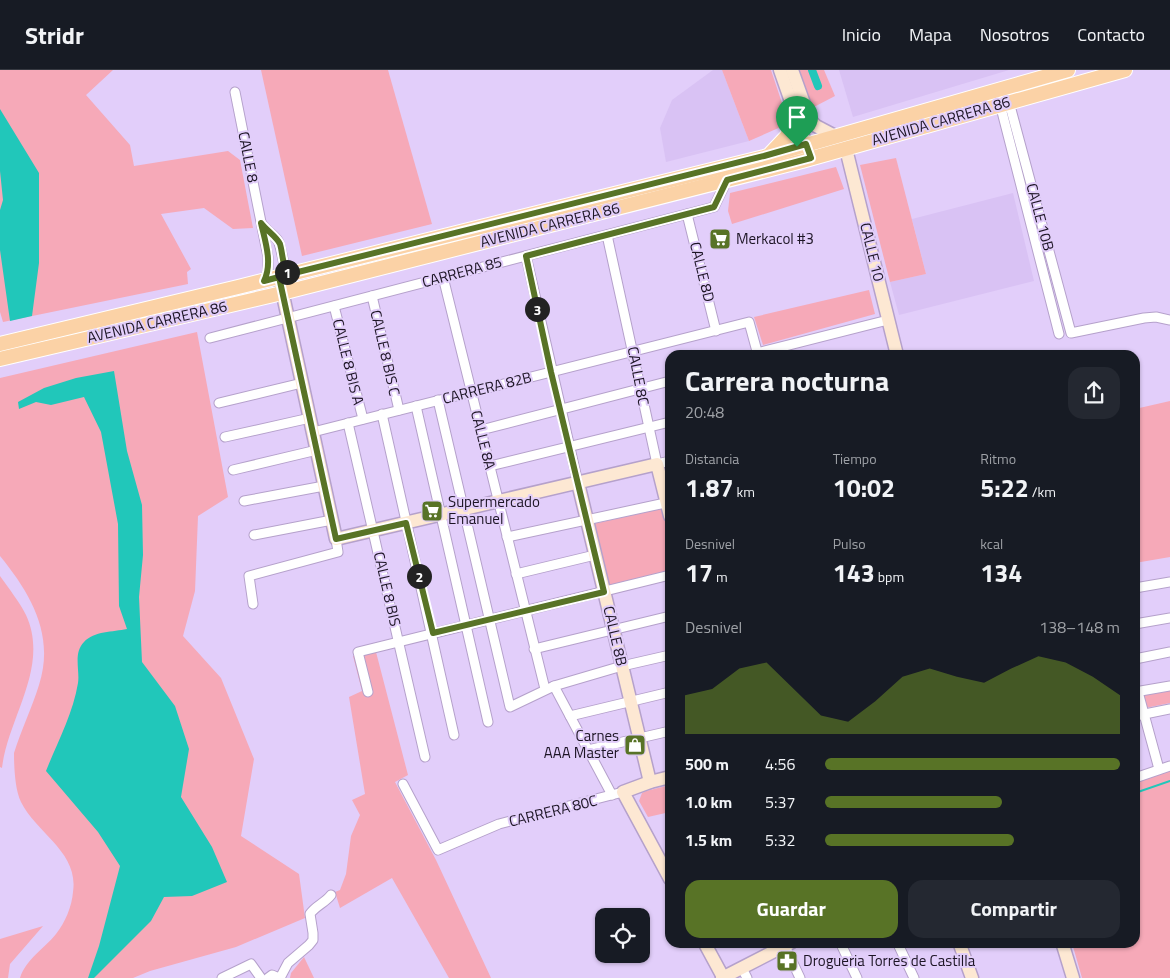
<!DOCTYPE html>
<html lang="es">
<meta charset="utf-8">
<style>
body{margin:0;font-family:"Titillium Web",sans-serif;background:#242831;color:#f1f3f6;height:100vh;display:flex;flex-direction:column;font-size:19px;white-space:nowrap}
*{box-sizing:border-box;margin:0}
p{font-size:16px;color:#9ea1a6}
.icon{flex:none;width:28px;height:28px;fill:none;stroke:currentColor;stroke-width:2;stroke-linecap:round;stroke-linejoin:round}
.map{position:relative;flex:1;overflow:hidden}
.panel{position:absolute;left:665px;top:280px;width:475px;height:598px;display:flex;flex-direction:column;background:#171b24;border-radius:15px;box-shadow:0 1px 4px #0004}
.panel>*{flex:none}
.buttons{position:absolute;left:595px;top:838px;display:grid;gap:10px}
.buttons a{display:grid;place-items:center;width:55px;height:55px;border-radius:10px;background:#171b24;box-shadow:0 1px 4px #0004;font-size:25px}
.pin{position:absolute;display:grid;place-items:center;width:42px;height:42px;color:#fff;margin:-51px -21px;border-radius:50% 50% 50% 0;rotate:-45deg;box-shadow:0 0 5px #0007}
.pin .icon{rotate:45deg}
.km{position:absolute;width:25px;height:25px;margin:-12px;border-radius:50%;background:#222;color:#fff;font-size:14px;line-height:25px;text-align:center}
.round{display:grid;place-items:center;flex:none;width:52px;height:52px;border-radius:15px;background:#242831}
.head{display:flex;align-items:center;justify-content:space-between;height:85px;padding:0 20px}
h1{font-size:28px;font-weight:700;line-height:38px}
.metrics{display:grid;grid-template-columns:repeat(3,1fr);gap:8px;height:85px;padding:5px 20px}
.metrics div{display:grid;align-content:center}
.metrics b{font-size:25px;font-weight:700}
.metrics small{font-size:14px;font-weight:400}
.metrics p{font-size:14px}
.chart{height:140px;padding:10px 20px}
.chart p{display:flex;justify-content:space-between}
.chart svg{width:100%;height:90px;margin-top:5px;fill:#587326;opacity:.7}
.action{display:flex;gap:10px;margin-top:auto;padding:10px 20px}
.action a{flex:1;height:58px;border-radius:15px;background:#587326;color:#fff;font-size:20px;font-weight:700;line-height:58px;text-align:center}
.action a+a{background:#242831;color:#f1f3f6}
ul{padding:0 20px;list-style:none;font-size:16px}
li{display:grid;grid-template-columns:80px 60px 1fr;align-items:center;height:38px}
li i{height:12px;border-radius:6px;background:#587326}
header{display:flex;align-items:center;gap:30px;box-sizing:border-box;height:70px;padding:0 25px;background:#171b24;border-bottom:1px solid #363941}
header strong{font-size:24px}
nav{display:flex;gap:28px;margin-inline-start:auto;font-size:18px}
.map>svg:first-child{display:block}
.built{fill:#d9c2f4}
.green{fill:#f6a9b8}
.water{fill:#21c7ba}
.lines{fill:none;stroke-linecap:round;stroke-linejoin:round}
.stream{stroke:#21c7ba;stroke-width:2}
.canal{stroke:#21c7ba;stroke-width:8}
.street-casing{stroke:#b5a1cb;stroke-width:11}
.secondary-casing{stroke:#b5a1cb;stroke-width:15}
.primary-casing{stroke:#fff;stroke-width:16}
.street{stroke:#fff;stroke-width:9}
.secondary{stroke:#fde8d3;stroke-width:12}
.primary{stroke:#fbd2a6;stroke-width:14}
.route-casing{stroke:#fff;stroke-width:10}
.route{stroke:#587326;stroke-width:6}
.labels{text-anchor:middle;stroke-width:4;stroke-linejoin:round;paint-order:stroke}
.street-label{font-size:15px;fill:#1d1525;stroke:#e2cefa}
.poi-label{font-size:15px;fill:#1d1525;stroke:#e2cefa;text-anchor:start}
</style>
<header>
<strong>Stridr</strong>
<nav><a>Inicio</a><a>Mapa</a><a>Nosotros</a><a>Contacto</a></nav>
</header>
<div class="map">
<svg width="1170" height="908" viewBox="0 0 1170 908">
<rect width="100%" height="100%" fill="#e2cefa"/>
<g class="built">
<polygon points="713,0 722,0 749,71 666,92 660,58 672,30"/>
<polygon points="839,0 1009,0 853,47"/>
<polygon points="1013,123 1034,211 899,245 890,212 926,204 912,149"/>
</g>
<g class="green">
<polygon points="0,0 113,0 86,25 130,75 134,96 228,81 240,90 253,158 233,159 204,138 161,144 191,199 187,202 188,214 3,252 0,242"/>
<polygon points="261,0 388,0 432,154 302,186"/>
<polygon points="722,0 771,0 785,42 783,56 749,71"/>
<polygon points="799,0 824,0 835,26 812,38"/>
<polygon points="896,88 926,204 890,212 860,95"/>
<polygon points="836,97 844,119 732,154 728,141 730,123"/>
<polygon points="869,220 875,244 763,275 754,247"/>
<path d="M197,262l31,165 -30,19 -3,75 -12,45 38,42 33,81 -13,77 58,38 6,44 -69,29 -86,24 -17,7h-113c6,-19 24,-29 36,-44 9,-11 16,-28 17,-42 6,-40 -36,-58 -52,-90 -6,-12 -7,-35 -7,-49 7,-23 18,-45 25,-68 16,-50 -8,-91 -39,-129v-178z"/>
<polygon points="1170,331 1170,487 1135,493 1135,339"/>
<polygon points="664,438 670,465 670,503 608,517 593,454"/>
<path d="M0,506c9,13 19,25 26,39 24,52 -18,102 -24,153l-2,-1z"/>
<polygon points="376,582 408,705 395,712 436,790 491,908 449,908 392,808 340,838 335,822 340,820 346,804 351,766 360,745 352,730 365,724 349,627 362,621 353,586"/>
<polygon points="1170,620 1170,633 1135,640 1135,626"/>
<polygon points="1170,700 1170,908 1082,908 1072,873 1135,872 1135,712"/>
<polygon points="670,715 670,742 648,747 639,731 642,723 646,721"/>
<polygon points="43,856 10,894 8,908 0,908 0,869"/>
<polygon points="304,887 314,908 290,908 291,903"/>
</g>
<g class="water">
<polygon points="0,39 39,103 39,193 32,246 10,251 0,180 0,140 3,130 0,101"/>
<path d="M114,301l13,80 15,54 1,50 -4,42 3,65 33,44 14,43 -8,48 31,50 15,35 -35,14 -28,1 -13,24 -57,57h-6l11,-32 21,-80 -22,-34 -52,-61c11,-28 27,-57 32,-88 2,-13 -5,-30 6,-41 10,-11 29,-10 43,-13l-8,-23 -1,-82 -17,-92 -17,-35 -33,8 -15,-3 -17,7 -1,-7 26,-14 32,-10z"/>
</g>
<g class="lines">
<polyline class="stream" points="1135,723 1170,711"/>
<polyline class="canal" points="812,0 818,16"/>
<g class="street-casing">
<g id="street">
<polyline points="235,22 268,187 268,201 264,211"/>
<polyline points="1009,32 1071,263 1144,248 1156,247 1170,250"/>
<polyline points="1000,34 1059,264"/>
<polyline points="687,144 716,261"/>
<path d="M263,155c4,7 14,11 16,18 4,11 3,23 11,31"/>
<polyline points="607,165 657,394 670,391"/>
<polyline points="526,186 578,413"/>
<polyline points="443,207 545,619"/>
<polyline points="372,226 399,340"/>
<polyline points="334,236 363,349"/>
<polyline points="210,268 714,137 727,110"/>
<polyline points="757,283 888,250"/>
<polyline points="438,330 510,637 554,616 622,596 670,585"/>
<polyline points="219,333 302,313"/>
<polyline points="416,336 488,652"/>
<polyline points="382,344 454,665"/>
<polyline points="348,353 425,687"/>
<polyline points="481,360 670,311"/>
<polyline points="313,362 749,252 758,285"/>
<polyline points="225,367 310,348"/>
<polyline points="490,396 670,352"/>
<polyline points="233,400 317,380"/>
<polyline points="244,431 324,416"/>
<polyline points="254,465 332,450"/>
<polyline points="507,467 670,432"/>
<polyline points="516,504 595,485"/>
<polyline points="1135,518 1170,512"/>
<polyline points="253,534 249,506 338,482 336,469"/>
<polyline points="1135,554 1170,548"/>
<polyline points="534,579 670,546"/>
<polyline points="1135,589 1170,582"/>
<polyline points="554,616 612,725"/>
<polyline points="368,622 358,582 670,505"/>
<polyline points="1135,622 1170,616"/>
<polyline points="1138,622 1159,699"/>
<polyline points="570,646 670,622"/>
<polyline points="1135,646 1170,639"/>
<polyline points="588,680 670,661"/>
<polyline points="1135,708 1170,696"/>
<polyline points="403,714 438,780 499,754 623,722"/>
<polyline points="840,872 857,908"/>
<polyline points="897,872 914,908"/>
<polyline points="785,876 800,908"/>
<polyline points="742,898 747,908"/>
<polyline points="222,908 251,894 261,908"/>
<polyline points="268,908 272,905 279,908"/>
<path d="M280,908l8,-15 21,-18 4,-5v-7l-3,-19c5,-8 15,-11 21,-19"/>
</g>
</g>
<g class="secondary-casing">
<g id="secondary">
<polyline points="780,0 809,83"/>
<polyline points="792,0 810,50 816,56 835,66"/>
<polyline points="846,79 897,285"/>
<polyline points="279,207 336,469 657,394 670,446"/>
<polyline points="578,413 650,712"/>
<polyline points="670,707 650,712 623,722 670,809"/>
<polyline points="704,872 723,907"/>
<polyline points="959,872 972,908"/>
<polyline points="1062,872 1073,908"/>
<polyline points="722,908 792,872"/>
</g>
</g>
<g class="primary-casing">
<g id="primary">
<polyline points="771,83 787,66 795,44"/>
<polyline points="0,274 238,217 764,87 1068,0"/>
<polyline points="0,289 282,223 802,91 1125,0"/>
</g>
</g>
<use href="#street" class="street"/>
<use href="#secondary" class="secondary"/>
<use href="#primary" class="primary"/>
</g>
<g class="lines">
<g class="route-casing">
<path id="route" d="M806,74l5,14 -84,22 -13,27 -188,49 25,116 53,220 -171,41 -27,-110 -70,16 -57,-262 -15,4c9,-18 1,-40 -3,-58 5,7 16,14 19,21 3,10 2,23 10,30l474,-118z"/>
</g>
<use href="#route" class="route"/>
</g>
<defs>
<g id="supermarket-square" transform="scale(1.125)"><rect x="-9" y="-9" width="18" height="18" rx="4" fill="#587326" stroke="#e2cefa"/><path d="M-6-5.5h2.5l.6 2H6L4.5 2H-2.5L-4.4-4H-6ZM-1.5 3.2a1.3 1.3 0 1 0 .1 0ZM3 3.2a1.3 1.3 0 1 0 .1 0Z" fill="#fff"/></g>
<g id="shop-square" transform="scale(1.125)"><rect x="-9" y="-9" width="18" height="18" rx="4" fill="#587326" stroke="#e2cefa"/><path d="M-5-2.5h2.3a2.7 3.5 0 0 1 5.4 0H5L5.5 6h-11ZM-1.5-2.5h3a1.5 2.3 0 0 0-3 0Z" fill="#fff"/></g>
<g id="pharmacy-square" transform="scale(1.125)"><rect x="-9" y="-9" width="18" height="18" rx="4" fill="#587326" stroke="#e2cefa"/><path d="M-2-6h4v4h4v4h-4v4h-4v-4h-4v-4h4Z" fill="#fff"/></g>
</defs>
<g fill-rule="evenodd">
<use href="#supermarket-square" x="720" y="169"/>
<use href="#supermarket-square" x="432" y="441"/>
<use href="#shop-square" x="635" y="675"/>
<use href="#pharmacy-square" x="787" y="891"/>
</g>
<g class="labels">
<g class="street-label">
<text transform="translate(941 51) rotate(-16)" y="5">AVENIDA CARRERA 86</text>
<text transform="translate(248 87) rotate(79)" y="5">CALLE 8</text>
<text transform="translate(1040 147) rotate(75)" y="5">CALLE 10B</text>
<text transform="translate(550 155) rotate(-14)" y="5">AVENIDA CARRERA 86</text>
<text transform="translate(872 182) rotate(76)" y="5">CALLE 10</text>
<text transform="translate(462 202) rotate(-15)" y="5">CARRERA 85</text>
<text transform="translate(702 202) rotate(76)" y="5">CALLE 8D</text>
<text transform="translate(157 252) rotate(-13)" y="5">AVENIDA CARRERA 86</text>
<text transform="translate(385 283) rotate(77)" y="5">CALLE 8 BIS C</text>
<text transform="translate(348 292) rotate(76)" y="5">CALLE 8 BIS A</text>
<text transform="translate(638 306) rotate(79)" y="5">CALLE 8C</text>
<text transform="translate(487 318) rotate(-14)" y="5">CARRERA 82B</text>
<text transform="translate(483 370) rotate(76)" y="5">CALLE 8A</text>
<text transform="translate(387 519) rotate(77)" y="5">CALLE 8 BIS</text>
<text transform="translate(615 566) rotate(77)" y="5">CALLE 8B</text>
<text transform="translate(553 741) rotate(-14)" y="5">CARRERA 80C</text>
</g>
<g class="poi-label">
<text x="736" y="174">Merkacol #3</text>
<text x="448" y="437">Supermercado<tspan x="448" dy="17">Emanuel</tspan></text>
<text x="619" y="671" text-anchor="end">Carnes<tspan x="619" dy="17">AAA Master</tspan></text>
<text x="803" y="896">Drogueria Torres de Castilla</text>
</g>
</g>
</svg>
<div class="buttons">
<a><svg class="icon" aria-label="locate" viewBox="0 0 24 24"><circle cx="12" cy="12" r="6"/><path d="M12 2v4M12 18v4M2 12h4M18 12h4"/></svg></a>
</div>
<div class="pin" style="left:797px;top:77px;background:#1e9e55"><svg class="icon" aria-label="arrive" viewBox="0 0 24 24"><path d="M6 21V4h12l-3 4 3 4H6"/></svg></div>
<b class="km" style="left:287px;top:202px">1</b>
<b class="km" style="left:419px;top:506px">2</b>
<b class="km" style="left:537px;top:239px">3</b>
<section class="panel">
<div class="head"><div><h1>Carrera nocturna</h1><p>20:48</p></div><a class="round"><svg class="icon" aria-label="share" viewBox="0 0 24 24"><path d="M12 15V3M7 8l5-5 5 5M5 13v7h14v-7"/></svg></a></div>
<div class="metrics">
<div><p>Distancia</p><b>1.87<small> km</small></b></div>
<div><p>Tiempo</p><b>10:02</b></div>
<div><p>Ritmo</p><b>5:22<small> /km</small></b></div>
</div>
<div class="metrics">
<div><p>Desnivel</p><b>17<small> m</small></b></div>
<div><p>Pulso</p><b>143<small> bpm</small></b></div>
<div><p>kcal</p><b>134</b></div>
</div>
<div class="chart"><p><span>Desnivel</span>138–148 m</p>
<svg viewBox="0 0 160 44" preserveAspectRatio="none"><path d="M0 44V25L10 22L20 12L30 9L40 22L50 35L60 38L70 28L80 16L90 12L100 16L110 19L120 12L130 6L140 9L150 16L160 25V44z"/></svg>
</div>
<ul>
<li><b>500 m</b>4:56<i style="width:100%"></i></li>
<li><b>1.0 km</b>5:37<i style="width:60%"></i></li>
<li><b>1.5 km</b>5:32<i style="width:64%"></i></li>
</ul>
<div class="action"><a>Guardar</a><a>Compartir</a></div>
</section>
</div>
